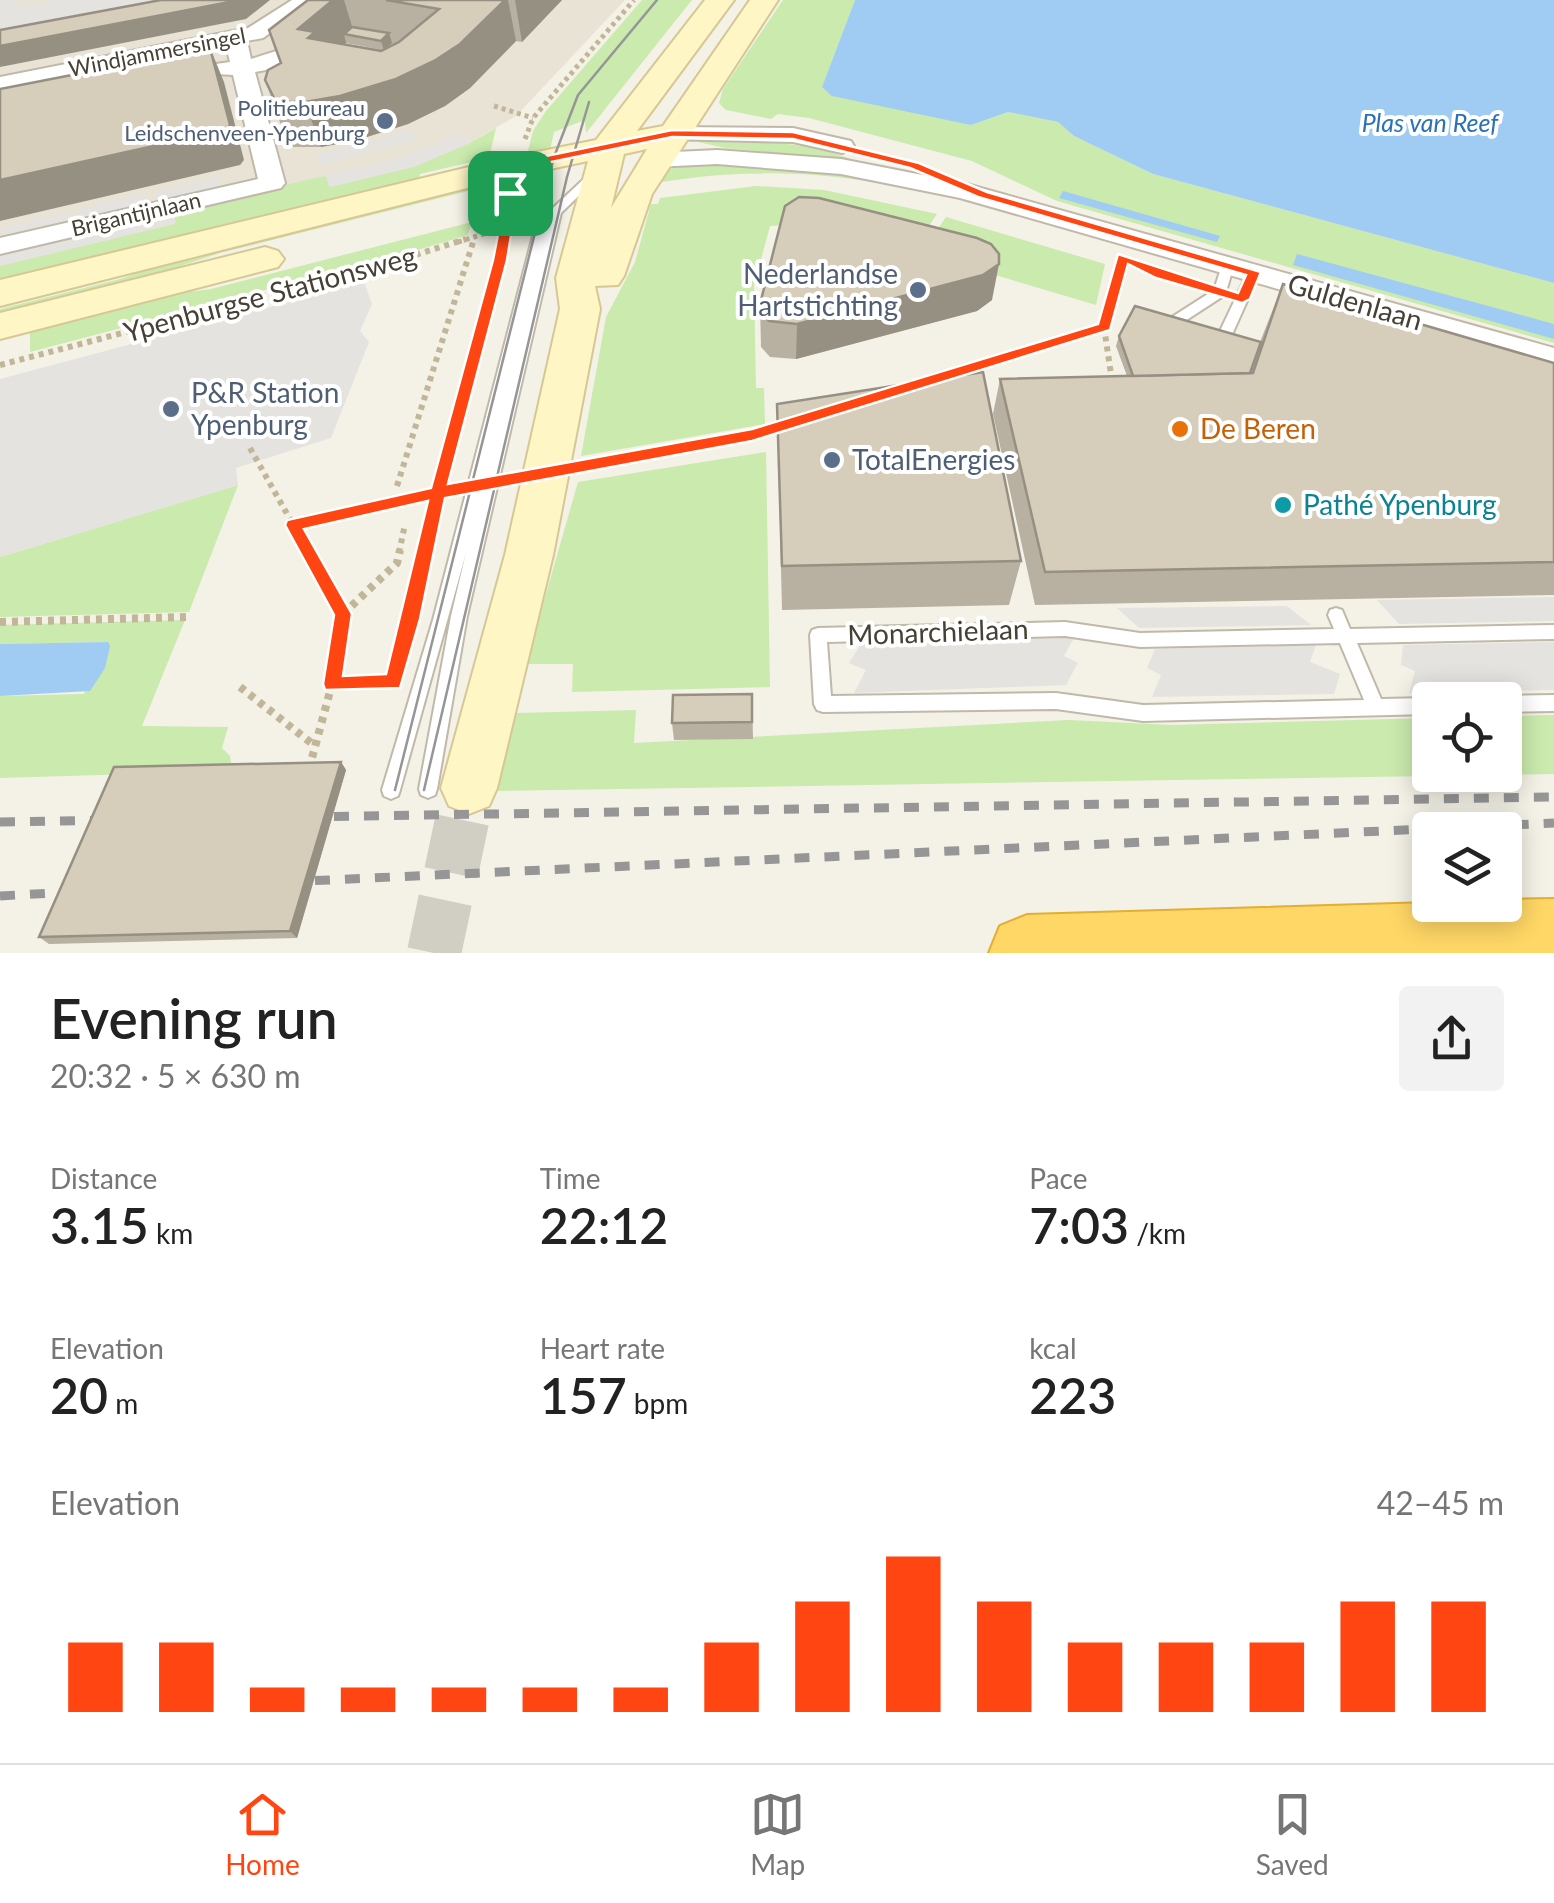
<!DOCTYPE html>
<meta charset="utf-8">
<style>
body{margin:0;font-family:Lato,sans-serif;background:#f2f2f2;color:#222;height:100vh;display:flex;flex-direction:column;font-size:38px;white-space:nowrap}
*{box-sizing:border-box;margin:0}
p{font-size:32px;color:#767676}
.icon{flex:none;width:55px;height:55px;fill:none;stroke:currentColor;stroke-width:2;stroke-linecap:round;stroke-linejoin:round}
.map{position:relative;height:953px;overflow:hidden}
.side{display:flex;flex-direction:column;background:#fff;flex:1}
.side>*{flex:none}
.buttons{position:absolute;left:1412px;top:682px;display:grid;gap:20px}
.buttons a{display:grid;place-items:center;width:110px;height:110px;border-radius:10px;background:#fff;box-shadow:0 5px 25px #0003;font-size:50px}
.pin{position:absolute;display:grid;place-items:center;width:85px;height:85px;color:#fff;margin:-42px;border-radius:20px;box-shadow:0 5px 15px #0006}
.round{display:grid;place-items:center;flex:none;width:105px;height:105px;border-radius:10px;background:#f2f2f2}
.head{display:flex;align-items:center;justify-content:space-between;height:170px;padding:0 50px}
h1{font-size:55px;font-weight:600;line-height:75px}
.metrics{display:grid;grid-template-columns:repeat(3,1fr);gap:15px;height:170px;padding:10px 50px}
.metrics div{display:grid;align-content:center}
.metrics b{font-size:50px;font-weight:600}
.metrics small{font-size:28px;font-weight:400}
.metrics p{font-size:28px}
.chart{height:280px;padding:20px 50px}
.chart p{display:flex;justify-content:space-between}
.chart svg{width:100%;height:180px;margin-top:10px;stroke:#ff4612;stroke-width:6}
.tab-bar{display:flex;justify-content:space-around;align-items:center;height:140px;border-top:2px solid #e0e0e0;background:#fff;font-size:28px;color:#767676}
.tab-bar a{display:grid;justify-items:center;gap:5px}
.tab-bar .selected{color:#ff4612}
.map>svg:first-child{display:block}
.residential{fill:#e8e3d4}
.green{fill:#caeaae}
.parking{fill:#e5e3df}
.water{fill:#a0cbf3}
.lines{fill:none;stroke-linecap:round;stroke-linejoin:round}
.secondary-tunnel{stroke:#d1cec3;stroke-width:54;stroke-dasharray:54 28;stroke-linecap:butt}
.lane-casing{stroke:#c0b9a9;stroke-width:4}
.street-casing{stroke:#c0b9a9;stroke-width:4}
.secondary-casing{stroke:#d6c895;stroke-width:4}
.highway-casing{stroke:#e3ae32;stroke-width:4}
.path-far2{stroke:#c2b699;stroke-width:5;stroke-dasharray:4 4;stroke-linecap:butt}
.path-far1{stroke:#c2b699;stroke-width:6;stroke-dasharray:5 5;stroke-linecap:butt}
.path{stroke:#c2b699;stroke-width:8;stroke-dasharray:6 6;stroke-linecap:butt}
.lane{fill:#fff;fill-rule:evenodd}
.street{fill:#fff;fill-rule:evenodd}
.secondary{fill:#fff5c5;fill-rule:evenodd}
.highway{fill:#ffd766;fill-rule:evenodd}
.tram{stroke:#969696;stroke-width:2.5}
.rail{stroke:#969696;stroke-width:9;stroke-dasharray:15 15;stroke-linecap:butt}
.path-bridge{stroke:#c2b699;stroke-width:6;stroke-dasharray:5 5;stroke-linecap:butt}
.wall{fill:#b8b0a1;fill-rule:evenodd}
.shaded-wall{fill:#969083}
.building{fill:#d6cdbb;stroke:#969083;stroke-width:2.5}
.route{fill:#ff4612;stroke:#fff;stroke-width:2.5;fill-rule:evenodd}
.service-dot{fill:#5c6f8a;stroke:#fff;stroke-width:4}
.food-dot{fill:#e8710a;stroke:#fff;stroke-width:4}
.culture-dot{fill:#0f9aa8;stroke:#fff;stroke-width:4}
.labels{text-anchor:middle;stroke-width:8;stroke-linejoin:round;paint-order:stroke}
.far-street-label{font-size:22px;fill:#474135;stroke:#fff}
.far-service-label{font-size:22px;fill:#4e5e75;stroke:#fff;text-anchor:end}
.far-water-label{font-size:25px;font-style:italic;fill:#2a72b7;stroke:#fff}
.service-label{font-size:28px;fill:#4e5e75;stroke:#fff;text-anchor:start}
.street-label{font-size:28px;fill:#474135;stroke:#fff}
.food-label{font-size:28px;fill:#c56008;stroke:#fff;text-anchor:start}
.culture-label{font-size:28px;fill:#0d838f;stroke:#fff;text-anchor:start}
</style>
<div class="map">
<svg width="1554" height="953" viewBox="0 0 1554 953">
<rect width="100%" height="100%" fill="#f4f1e6"/>
<polygon class="residential" points="0,0 625,0 516,116 460,148 379,179 0,268"/>
<g class="green">
<polygon points="642,0 692,0 586,133 585,120 554,132 550,150 527,155 533,131 546,111"/>
<polygon points="783,0 855,0 822,87 971,125 1008,112 1058,122 1074,136 1153,174 1554,283 1554,343 1057,201 972,161 809,118 778,114 771,119 726,110 719,103 723,89"/>
<path d="M496,128l-7,30 -69,16 -1,5 -419,104v-17l175,-42 -2,-13 138,-32 15,-3 3,11c60,-14 114,-27 167,-59z"/>
<polygon points="765,141 818,148 857,161 725,148 698,142"/>
<path d="M744,160l155,21 -4,5c-81,-16 -157,-17 -239,-3 20,-29 57,-22 88,-23z"/>
<polygon points="482,182 480,188 220,253 132,282 0,316 0,309 120,279 188,256"/>
<polygon points="756,186 824,190 937,214 913,250 823,223 770,226 754,285 756,388 764,388 765,424 581,456 606,317 635,262 651,204 658,204 660,198"/>
<polygon points="946,217 1105,264 1096,305 921,253"/>
<polygon points="472,222 468,235 421,249 30,352 30,332 88,318 89,312 142,298 211,289"/>
<polygon points="766,452 770,687 572,692 573,664 526,664 578,482"/>
<polygon points="238,485 189,612 0,617 0,557"/>
<polygon points="185,620 142,726 228,727 222,748 230,756 232,771 0,778 0,696 84,694 107,642 0,644 0,625"/>
<polygon points="636,710 634,743 1069,720 1172,725 1430,718 1430,775 1505,775 1505,716 1554,715 1554,774 492,791 516,713"/>
</g>
<g class="parking">
<polygon points="0,0 20,0 10,9 57,0 183,0 0,34"/>
<polygon points="410,130 419,139 319,165 315,155"/>
<polygon points="460,134 473,142 414,167 330,187 326,176 406,156"/>
<polygon points="218,177 221,188 171,200 176,223 0,266 2,227 70,212 71,222 80,220 80,209 145,194 148,205 157,202 155,192"/>
<polygon points="364,282 372,304 360,331 369,342 331,438 236,468 238,485 0,557 0,379"/>
<polygon points="1554,597 1554,621 1399,624 1377,600"/>
<polygon points="1287,606 1311,625 1139,628 1117,608"/>
<polygon points="1074,638 1064,656 1078,663 1066,685 854,693 866,670 849,663 863,641"/>
<polygon points="1554,642 1554,690 1409,693 1415,671 1401,665 1403,645"/>
<polygon points="1316,645 1310,662 1340,674 1334,694 1152,697 1161,675 1147,668 1155,649"/>
</g>
<g class="water">
<polygon points="855,0 1554,0 1554,283 1153,174 1074,136 1058,122 1008,112 971,125 832,96 822,87"/>
<polygon points="1063,191 1220,236 1217,242 1059,198"/>
<polygon points="1297,254 1554,324 1554,339 1293,265"/>
<polygon points="108,642 110,646 105,668 90,691 0,696 0,644"/>
</g>
<g class="lines">
<polyline class="secondary-tunnel" points="434,953 469,788"/>
<g class="lane-casing">
<g id="lane">
<polygon points="593,173 597,174 597,178 561,213 467,616 437,789 435,795 428,798 421,795 419,789 451,616 466,553 400,790 398,796 391,799 384,796 382,790 433,620 536,224 589,174"/>
<polygon points="1228,261 1234,265 1225,295 1168,332 1158,332 1156,329 1158,326 1214,290 1222,265"/>
<polygon points="1254,268 1260,272 1226,348 1224,351 1214,351 1212,348 1248,272"/>
<path d="M1336,608l6,2 8,19 204,-4v14l-197,4 24,56 49,-1 5,2h-5v14l-287,7 -87,-12 -233,3 -6,-2 -3,-6 -4,-69 2,-5 6,-2 247,-6 75,11 194,-4 -6,-14 2,-5zM1065,636l75,11 200,-4 24,57 -221,5 -87,-12 -225,3 -4,-54z"/>
<polygon points="1554,695 1554,711 1505,712 1505,700 1498,700 1505,696"/>
</g>
</g>
<g class="street-casing">
<g id="street">
<path d="M292,0h24l-53,38 -16,3 4,18 44,-14 55,-45h23c-30,35 -72,66 -118,72l30,111 -4,5 -281,66v-16l258,-59 -25,-104 -17,-1 -3,-5 3,-5 14,-2 -4,-17 -226,46v-14l248,-49z"/>
<polygon points="672,127 793,128 851,141 854,146 842,153 793,142 664,139 660,134 664,129"/>
<polygon points="717,150 841,159 963,183 1554,348 1554,368 960,198 841,174 717,164 654,167 642,160 654,153"/>
</g>
</g>
<g class="secondary-casing">
<g id="secondary">
<path d="M705,0h29l-97,131 26,-5 87,-126h28l-126,194 -28,82 -6,9 -23,1 5,23 -47,246 -56,233 -8,18 -20,8 -20,-8 -8,-18 64,-233 55,-246 -4,-31 32,-117 -89,19 -499,126v-26l498,-120 98,-20zM647,149l-36,59 13,-54z"/>
<polygon points="265,247 278,251 284,259 278,267 0,339 0,313"/>
</g>
</g>
<g class="highway-casing">
<polygon id="highway" points="1554,899 1554,953 989,953 1000,926 1027,915 1430,903 1505,905 1505,900"/>
</g>
<g class="path-far2">
<polyline points="494,106 533,118"/>
<polyline points="525,139 533,118 634,0"/>
<polyline points="458,242 519,223"/>
<polyline points="503,242 510,194"/>
</g>
<g class="path-far1">
<polyline points="0,365 383,265 466,239"/>
<polyline points="1112,381 1104,327 1122,261"/>
<polyline points="924,382 1104,327"/>
<polyline points="781,430 752,435 783,425"/>
<polyline points="250,448 309,553"/>
<polyline points="397,486 474,239"/>
<polyline points="293,525 403,499"/>
<polyline points="399,553 405,524"/>
<polyline points="423,553 503,239"/>
</g>
<g class="path">
<polyline points="307,550 343,614 332,684"/>
<polyline points="343,614 397,563 400,550"/>
<polyline points="0,622 187,617"/>
<polyline points="401,654 424,550"/>
<polyline points="240,687 315,746"/>
<polyline points="309,769 332,684 393,682"/>
</g>
<use href="#lane" class="lane"/>
<use href="#street" class="street"/>
<use href="#secondary" class="secondary"/>
<use href="#highway" class="highway"/>
<g class="tram">
<polyline points="395,790 554,157 578,95 657,0"/>
<polyline points="424,790 567,177 589,102"/>
</g>
<g class="rail">
<polyline points="304,817 1554,797"/>
<polyline points="0,822 119,820"/>
<polyline points="285,882 1554,823"/>
<polyline points="0,896 86,891"/>
</g>
<polyline class="path-bridge" points="403,499 752,435"/>
</g>
<g class="wall">
<path d="M308,0h254l-40,42 -6,-1 -46,47 -25,18 -37,18 -54,17 -33,6h-28l-12,-22 -16,-45 16,-17zM346,43l37,7 -38,-6z"/>
<polygon points="1283,284 1554,363 1554,595 1035,605 993,414 1000,379 1127,376 1116,346 1119,336 1260,342"/>
<polygon points="992,300 977,311 796,359 770,357 761,347 760,304"/>
<polygon points="777,404 1021,561 1009,605 782,610"/>
<polygon points="752,694 753,739 674,740 672,723"/>
<polygon points="341,762 346,770 297,938 49,944 39,937"/>
</g>
<g class="shaded-wall">
<polygon points="240,0 270,0 246,19 0,67 0,46"/>
<polygon points="333,0 344,0 355,36 344,34 346,43 325,62 298,29"/>
<polygon points="505,0 508,0 516,41 470,88 445,106 408,124 354,141 321,147 305,102"/>
<polygon points="515,0 562,0 522,42"/>
<polygon points="389,33 392,43 384,50 381,41"/>
<polygon points="210,48 224,82 244,160 240,165 0,221 0,180"/>
<polygon points="999,264 992,300 977,311 796,359 797,324"/>
<polygon points="341,762 346,770 297,938 290,931"/>
</g>
<g class="building">
<polygon points="161,0 240,0 0,46 0,30"/>
<polygon points="308,0 333,0 298,29 315,32 308,38 381,51 399,42 439,9 386,0 505,0 460,44 434,61 396,79 340,96 305,102 276,102 265,80 268,70 281,63 269,30"/>
<polygon points="352,27 389,33 381,41 344,34"/>
<polygon points="210,48 230,125 226,130 0,180 0,89"/>
<polygon points="799,197 819,198 977,238 991,244 999,254 999,264 983,275 797,324 769,321 760,311 760,304 785,206"/>
<polygon points="1283,284 1554,363 1554,562 1045,572 1000,379 1253,373"/>
<polygon points="1135,306 1261,342 1250,373 1133,376 1119,336"/>
<polygon points="983,372 1021,561 782,566 777,404"/>
<polygon points="752,694 752,722 672,723 673,695"/>
<polygon points="341,762 290,931 39,937 114,767"/>
</g>
<path class="route" d="M672,130l121,2 126,31 68,29 274,80 -11,27 -8,4 -86,-25 -28,-14 -18,66 -358,111 -307,57 -25,121 -20,69 -75,2 -2,-6 11,-69 -49,-90 2,-5 144,-32 62,-228 19,-97zM672,137l121,2 117,29 68,29 268,78 -8,18 -120,-39 -20,70 -346,105 -304,55 59,-224 15,-92zM428,501l-42,173 -43,2 9,-62 -48,-85z"/>
<g class="service-dot">
<circle cx="385" cy="121" r="10"/>
<circle cx="918" cy="290" r="10"/>
<circle cx="171" cy="409" r="10"/>
<circle cx="832" cy="460" r="10"/>
</g>
<circle class="food-dot" cx="1180" cy="429" r="10"/>
<circle class="culture-dot" cx="1283" cy="505" r="10"/>
<g class="labels">
<g class="far-street-label">
<text transform="translate(157 52) rotate(-11)" y="8">Windjammersingel</text>
<text transform="translate(136 214) rotate(-13)" y="8">Brigantijnlaan</text>
</g>
<g class="far-service-label">
<text x="365" y="116">Politiebureau<tspan x="365" dy="25">Leidschenveen-Ypenburg</tspan></text>
</g>
<g class="far-water-label">
<text x="1430" y="132">Plas van Reef</text>
</g>
<g class="service-label">
<text x="898" y="284" text-anchor="end">Nederlandse<tspan x="898" dy="32">Hartstichting</tspan></text>
<text x="191" y="403">P&amp;R Station<tspan x="191" dy="32">Ypenburg</tspan></text>
<text x="852" y="470">TotalEnergies</text>
</g>
<g class="street-label">
<text transform="translate(270 294) rotate(-15)" y="10">Ypenburgse Stationsweg</text>
<text transform="translate(1355 302) rotate(16)" y="10">Guldenlaan</text>
<text transform="translate(938 632) rotate(-2)" y="10">Monarchielaan</text>
</g>
<g class="food-label">
<text x="1200" y="439">De Beren</text>
</g>
<g class="culture-label">
<text x="1303" y="515">Pathé Ypenburg</text>
</g>
</g>
</svg>
<div class="buttons">
<a><svg class="icon" aria-label="locate" viewBox="0 0 24 24"><circle cx="12" cy="12" r="6"/><path d="M12 2v4M12 18v4M2 12h4M18 12h4"/></svg></a>
<a><svg class="icon" aria-label="layers" viewBox="0 0 24 24"><path d="M12 4l9 5-9 5-9-5zM3 14l9 5 9-5"/></svg></a>
</div>
<div class="pin" style="left:510px;top:193px;background:#1e9e55"><svg class="icon" aria-label="arrive" viewBox="0 0 24 24"><path d="M6 21V4h12l-3 4 3 4H6"/></svg></div>
</div>
<section class="side">
<div class="head"><div><h1>Evening run</h1><p>20:32 · 5 × 630 m</p></div><a class="round"><svg class="icon" aria-label="share" viewBox="0 0 24 24"><path d="M12 15V3M7 8l5-5 5 5M5 13v7h14v-7"/></svg></a></div>
<div class="metrics">
<div><p>Distance</p><b>3.15<small> km</small></b></div>
<div><p>Time</p><b>22:12</b></div>
<div><p>Pace</p><b>7:03<small> /km</small></b></div>
</div>
<div class="metrics">
<div><p>Elevation</p><b>20<small> m</small></b></div>
<div><p>Heart rate</p><b>157<small> bpm</small></b></div>
<div><p>kcal</p><b>223</b></div>
</div>
<div class="chart"><p><span>Elevation</span>42–45 m</p>
<svg viewBox="0 0 160 44" preserveAspectRatio="none"><path d="M5 44V27M15 44V27M25 44V38M35 44V38M45 44V38M55 44V38M65 44V38M75 44V27M85 44V17M95 44V6M105 44V17M115 44V27M125 44V27M135 44V27M145 44V17M155 44V17"/></svg>
</div>
</section>
<nav class="tab-bar">
<a class="selected"><svg class="icon" aria-label="home" viewBox="0 0 24 24"><path d="M3 11l9-7 9 7M6 9v11h12V9"/></svg>Home</a>
<a><svg class="icon" aria-label="map" viewBox="0 0 24 24"><path d="M3 6l6-2 6 2 6-2v14l-6 2-6-2-6 2zM9 4v14M15 6v14"/></svg>Map</a>
<a><svg class="icon" aria-label="saved" viewBox="0 0 24 24"><path d="M7 4h10v16l-5-4-5 4z"/></svg>Saved</a>
</nav>
